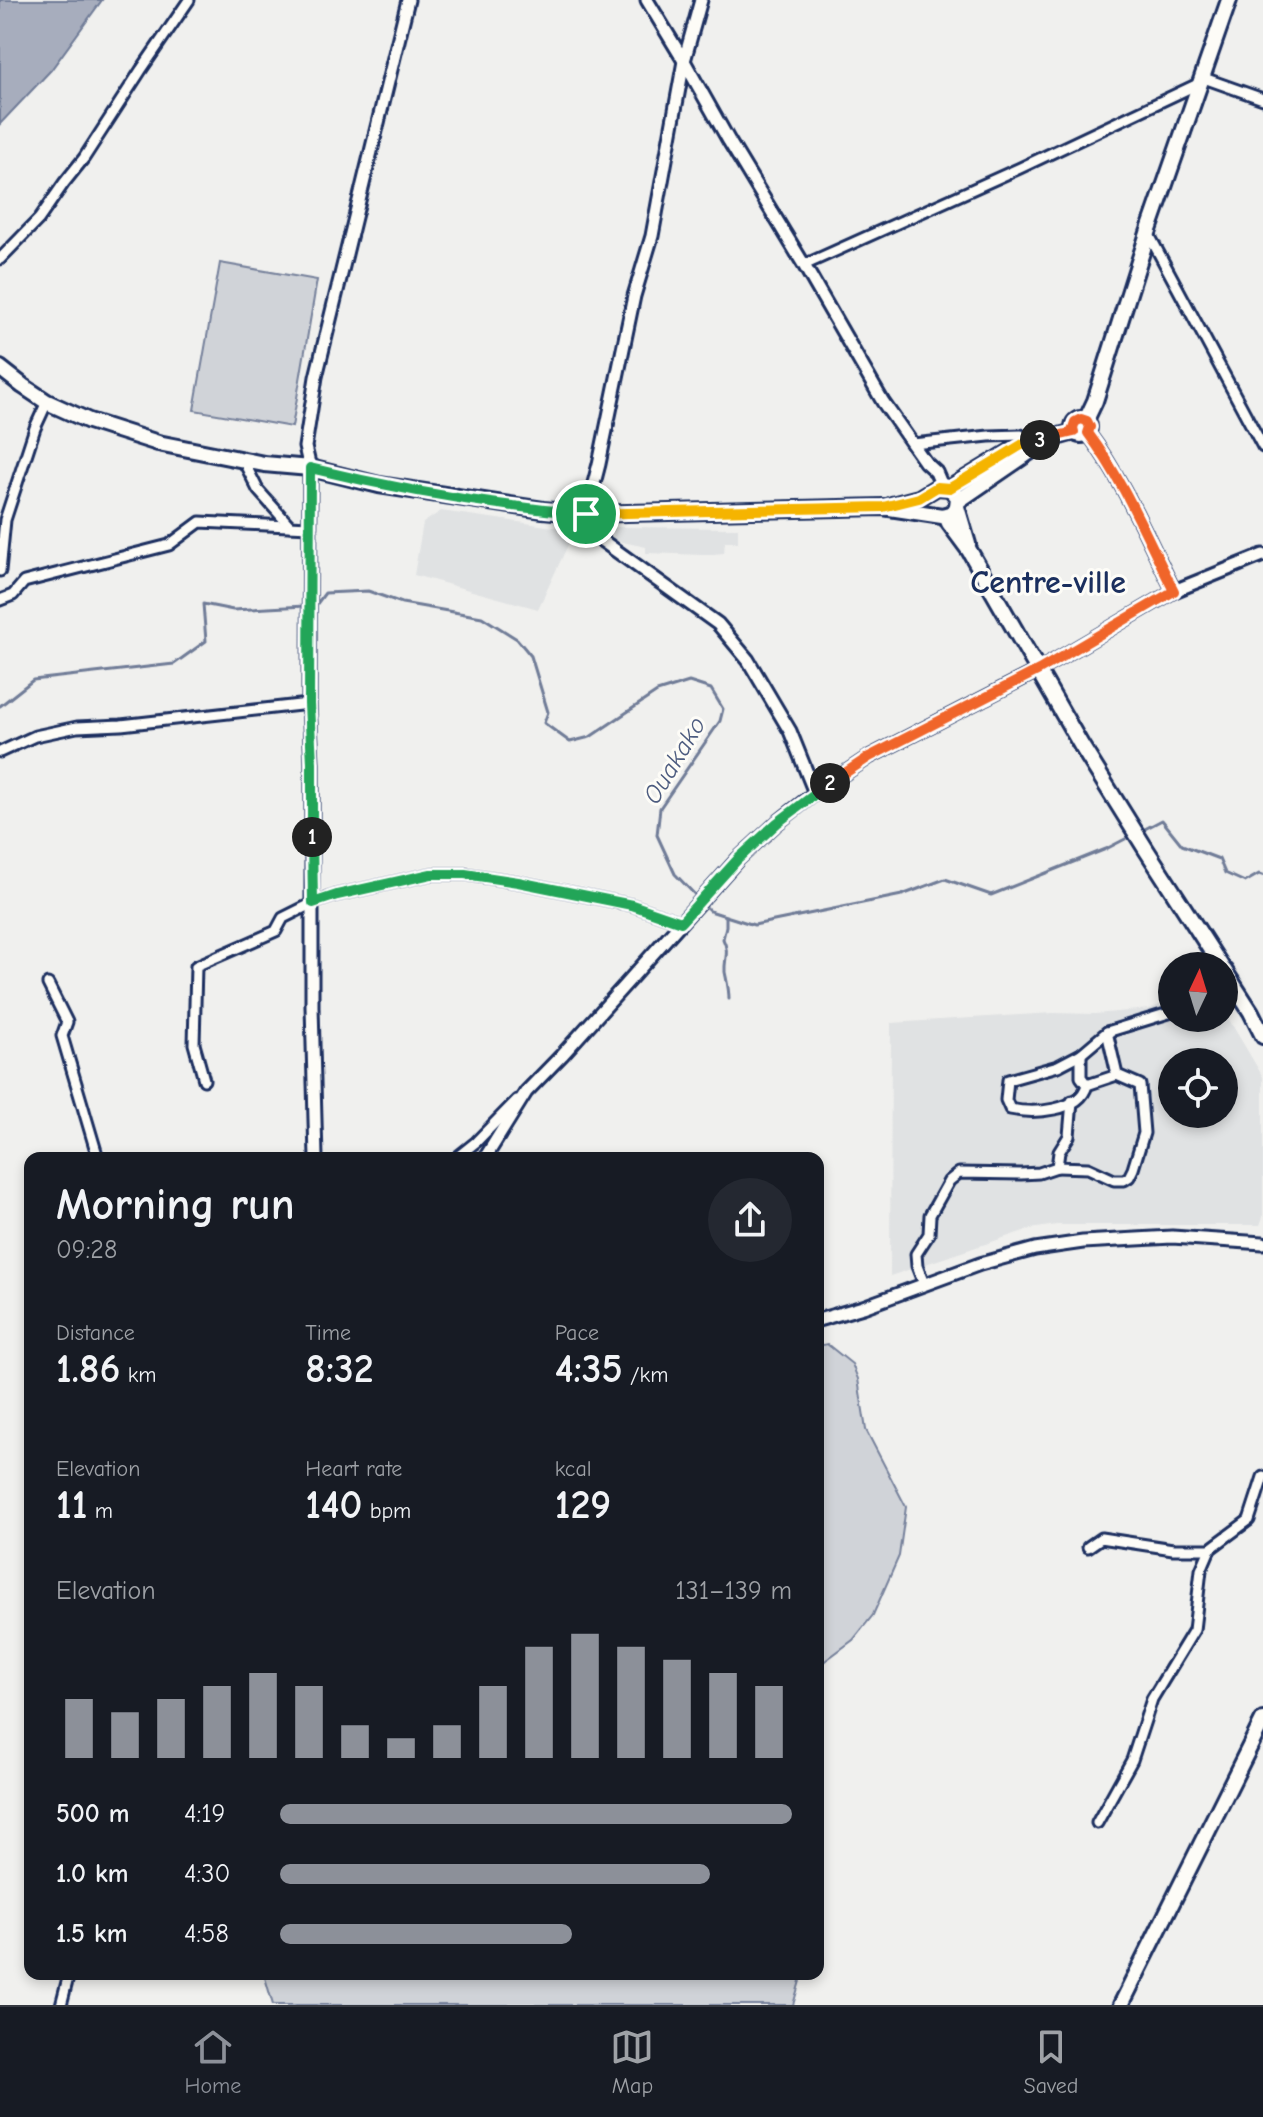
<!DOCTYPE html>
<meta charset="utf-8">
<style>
body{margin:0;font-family:"Comic Neue",sans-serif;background:#242831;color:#f1f3f6;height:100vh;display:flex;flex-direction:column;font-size:30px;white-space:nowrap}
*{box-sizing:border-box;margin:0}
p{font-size:26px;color:#9ea1a6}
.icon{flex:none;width:44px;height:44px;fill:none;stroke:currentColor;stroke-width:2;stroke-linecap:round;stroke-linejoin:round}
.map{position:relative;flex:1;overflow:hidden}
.details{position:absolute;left:24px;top:1152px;width:800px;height:828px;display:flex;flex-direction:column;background:#171b24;border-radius:16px;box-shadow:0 4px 12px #0003}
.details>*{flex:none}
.needle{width:52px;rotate:4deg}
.fabs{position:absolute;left:1158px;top:952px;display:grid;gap:16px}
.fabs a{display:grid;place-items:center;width:80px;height:80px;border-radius:50%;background:#171b24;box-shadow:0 4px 12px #0003;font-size:40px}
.pin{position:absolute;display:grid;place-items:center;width:68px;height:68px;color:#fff;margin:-34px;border:4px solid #fff;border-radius:50%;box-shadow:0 2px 8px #0007}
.km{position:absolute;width:40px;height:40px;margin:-20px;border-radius:50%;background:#222;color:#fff;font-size:22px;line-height:40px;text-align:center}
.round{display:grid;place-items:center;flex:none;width:84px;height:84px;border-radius:42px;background:#242831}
.headline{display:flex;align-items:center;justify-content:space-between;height:136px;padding:0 32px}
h1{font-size:44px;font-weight:700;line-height:60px}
.stats{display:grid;grid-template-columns:repeat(3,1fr);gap:12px;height:136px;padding:8px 32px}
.stats div{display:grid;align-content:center}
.stats b{font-size:40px;font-weight:700}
.stats small{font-size:22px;font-weight:400}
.stats p{font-size:22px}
.chart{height:224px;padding:16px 32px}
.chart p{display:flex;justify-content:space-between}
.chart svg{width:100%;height:144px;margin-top:8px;stroke:#8c9099;stroke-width:6}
ul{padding:0 32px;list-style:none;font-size:26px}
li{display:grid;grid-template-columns:128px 96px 1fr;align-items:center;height:60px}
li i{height:20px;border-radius:10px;background:#8c9099}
.tab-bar{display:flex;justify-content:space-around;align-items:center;height:112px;border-top:2px solid #363941;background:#171b24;font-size:22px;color:#9ea1a6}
.tab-bar a{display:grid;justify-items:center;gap:4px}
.tab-bar .current{color:#8c9099}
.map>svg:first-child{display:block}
.built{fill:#e0e2e3;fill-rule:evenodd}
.green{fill:#d0d3d8;stroke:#76819b;stroke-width:2}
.water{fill:#a7adbd;stroke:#6f7b97;stroke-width:2}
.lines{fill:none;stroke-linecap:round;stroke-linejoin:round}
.stream{stroke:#6f7b97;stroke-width:3}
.minor-casing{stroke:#1b2f5e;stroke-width:15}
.tertiary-casing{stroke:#1b2f5e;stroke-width:17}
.primary-casing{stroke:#1b2f5e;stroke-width:20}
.minor{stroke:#fdfcf7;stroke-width:9}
.tertiary{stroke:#fdfcf7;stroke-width:11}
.primary{stroke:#fdfcf7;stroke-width:14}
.split-1-casing{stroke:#fff;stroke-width:16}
.split-2-casing{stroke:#fff;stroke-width:16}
.split-3-casing{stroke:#fff;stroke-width:16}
.split-4-casing{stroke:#fff;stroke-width:16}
.split-1{stroke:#22a559;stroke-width:10}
.split-2{stroke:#22a559;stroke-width:10}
.split-3{stroke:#f0652b;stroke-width:10}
.split-4{stroke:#f5b400;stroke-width:10}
.labels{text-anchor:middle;stroke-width:6;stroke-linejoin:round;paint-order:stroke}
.water-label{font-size:26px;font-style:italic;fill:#4c5b7f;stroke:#fdfcf7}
.district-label{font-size:32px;font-weight:bold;fill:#1b2f5e;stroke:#fdfcf7}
</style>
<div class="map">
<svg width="1263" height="2005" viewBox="0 0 1263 2005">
<rect width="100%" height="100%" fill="#f0f0ee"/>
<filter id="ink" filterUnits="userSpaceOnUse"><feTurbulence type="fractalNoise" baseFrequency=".0125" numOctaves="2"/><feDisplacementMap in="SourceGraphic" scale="16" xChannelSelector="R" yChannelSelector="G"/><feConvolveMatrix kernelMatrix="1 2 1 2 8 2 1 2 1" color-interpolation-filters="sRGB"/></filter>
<g filter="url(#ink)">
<g class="built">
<polygon points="441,511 575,530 538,609 414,575 423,523"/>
<polygon points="614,527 738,528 738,542 725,542 724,553 703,555 646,553 646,547 613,540"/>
<path d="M1172,1000v18h52v-7l39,66v140l-3,8h-203l-27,4 -140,47 1,-253 162,-10 42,1 54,-5zM1172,1062h52v52h-52z"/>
</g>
<g class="green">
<polygon points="220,263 317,280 292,427 194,410"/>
<polygon points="827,1344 852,1364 858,1379 866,1430 906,1507 899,1556 873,1615 853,1640 818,1666 818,1346"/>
<polygon points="264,1974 799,1974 800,1981 793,2005 273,2005"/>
</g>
<polygon class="water" points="0,0 102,0 51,70 0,124"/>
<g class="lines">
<g class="stream">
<polyline points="313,606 316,605 325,593 368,591 402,603 482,617 517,639 531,656 548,712 544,723 570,742 590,737 657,692 689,682 711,689 723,709 720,721 660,808 657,835 675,874 699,899"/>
<polyline points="0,706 33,680 174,664 206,641 203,604 233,610 305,606"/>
<polyline points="1141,831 1162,820 1182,845 1219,859 1225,873 1245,882 1259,874 1263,875"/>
<polyline points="704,905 710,911 754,925 902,895 945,879 991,895 1106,849 1131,836"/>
<path d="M726,917v9l-3,13c7,14 1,19 2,33 2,10 4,17 4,27"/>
</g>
<g class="minor-casing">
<g id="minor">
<polyline points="1201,77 1263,99"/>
<polyline points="1148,233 1263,447"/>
<polyline points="0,259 39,219 64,183 84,158 141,70 189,0"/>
<polyline points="804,265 1020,168 1200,83"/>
<polyline points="913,444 989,436 1021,435 1030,444"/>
<polyline points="243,460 258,490 290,526"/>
<polyline points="0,571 5,520 35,428 47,402"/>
<polyline points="0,600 13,595 24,582 169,545 200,522 310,527"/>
<polyline points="0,752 35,736 77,727 121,725 309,704"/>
<polyline points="48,984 67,1022 62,1036 98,1158"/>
<polyline points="1224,999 1228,998 1232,982"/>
<polyline points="1081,1054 1081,1077 1087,1085 1117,1075"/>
<polyline points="204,1080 194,1044 196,966 276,931 283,918 313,903 337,895 431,874 465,874 518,882 632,905 681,922"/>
<path d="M1087,1085c-7,27 -54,29 -77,24l-4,-9 2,-20 50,-14 23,-12 26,-22 65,-20"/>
<polyline points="1072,1101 1069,1136 1059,1152 1057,1167 1088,1168 1114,1180 1124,1180 1129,1177 1133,1169 1144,1133 1140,1085 1117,1075 1107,1032"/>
<polyline points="456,1158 476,1142 517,1100"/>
<polyline points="924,1284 917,1266 916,1254 929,1234 930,1215 949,1181 959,1173 1021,1174 1039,1173 1057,1167"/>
<polyline points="1088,1547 1101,1538 1173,1549 1210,1549 1249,1520 1263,1477"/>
<polyline points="1097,1823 1132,1760 1152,1699 1194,1630 1201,1570 1210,1549"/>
<polyline points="61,2005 69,1974"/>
</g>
</g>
<g class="tertiary-casing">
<g id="tertiary">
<polyline points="647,0 684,61 729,141 804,265 883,402 925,462 936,472 942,486"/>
<polyline points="701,0 684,61 652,236 634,296 599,464 586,514 590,532 718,624 748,660 790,731 815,793"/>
<path d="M1088,433c36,48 59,105 86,158"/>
<polyline points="316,1158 312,1006 312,763 309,704 310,468 305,447 316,377 408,0"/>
<polyline points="485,1158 526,1092 562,1055 738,859 777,823 815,793 869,757 1039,670 1174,591 1263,555"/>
<polyline points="818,1320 863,1307 980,1264 1035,1249 1083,1242 1172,1237 1263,1243"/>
</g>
</g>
<g class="primary-casing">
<g id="primary">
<polyline points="0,368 23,386 47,402 89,421 158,443 264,464 310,468 379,485 543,510 586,514 883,507 942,516 953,513 957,507"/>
<circle cx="1081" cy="427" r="8"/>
<polyline points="1086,420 1095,401 1148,233 1229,0"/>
<polyline points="950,488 1028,441 1049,439 1074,432"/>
<polyline points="958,501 1047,440"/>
<polyline points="892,505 919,498 937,487 950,488 958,497 957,507 968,544"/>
<polyline points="946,516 949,523 969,550 1081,745 1147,851 1221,966"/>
<polyline points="1224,970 1251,1012 1263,1036"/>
<polyline points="1121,2005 1263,1720"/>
</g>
</g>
<use href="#minor" class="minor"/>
<use href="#tertiary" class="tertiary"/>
<use href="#primary" class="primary"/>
</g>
</g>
<g class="lines" filter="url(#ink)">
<g class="split-1-casing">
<path id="split-1" d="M312,837v-74l-3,-59 1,-236c90,22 183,38 276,46"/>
</g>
<g class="split-2-casing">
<polyline id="split-2" points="312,837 313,903 337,895 431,874 465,874 518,882 632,905 681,922 738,859 777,823 830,783"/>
</g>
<g class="split-3-casing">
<path id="split-3" d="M830,783l39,-26 170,-87 135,-79c-27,-53 -50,-110 -86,-158l2,-6 -3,-6 -6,-2 -6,3 -2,6 1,4 -34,8"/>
</g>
<g class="split-4-casing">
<polyline id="split-4" points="586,514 883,507 919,498 937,487 950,488 1028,441 1040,440"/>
</g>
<use href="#split-1" class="split-1"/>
<use href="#split-2" class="split-2"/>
<use href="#split-3" class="split-3"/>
<use href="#split-4" class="split-4"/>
</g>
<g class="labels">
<g class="water-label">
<text transform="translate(674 760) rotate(-59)" y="9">Ouakako</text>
</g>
<g class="district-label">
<text x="1048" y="593">Centre-ville</text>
</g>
</g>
</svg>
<div class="fabs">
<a><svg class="needle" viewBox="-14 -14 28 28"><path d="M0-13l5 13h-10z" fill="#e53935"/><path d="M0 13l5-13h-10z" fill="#9ea1a6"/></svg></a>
<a><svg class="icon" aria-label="locate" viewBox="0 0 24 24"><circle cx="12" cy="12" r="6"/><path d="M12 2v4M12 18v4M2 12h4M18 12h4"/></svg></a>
</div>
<div class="pin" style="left:586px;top:514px;background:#1e9e55"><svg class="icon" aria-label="arrive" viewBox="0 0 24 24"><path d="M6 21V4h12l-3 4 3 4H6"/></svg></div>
<b class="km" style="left:312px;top:837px">1</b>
<b class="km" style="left:830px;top:783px">2</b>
<b class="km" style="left:1040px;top:440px">3</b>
<section class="details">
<div class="headline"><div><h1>Morning run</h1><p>09:28</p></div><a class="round"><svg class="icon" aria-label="share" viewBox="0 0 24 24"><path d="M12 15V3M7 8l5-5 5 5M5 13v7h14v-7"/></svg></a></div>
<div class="stats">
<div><p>Distance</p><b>1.86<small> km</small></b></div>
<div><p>Time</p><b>8:32</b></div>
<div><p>Pace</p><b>4:35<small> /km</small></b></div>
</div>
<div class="stats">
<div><p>Elevation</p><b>11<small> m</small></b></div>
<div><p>Heart rate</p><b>140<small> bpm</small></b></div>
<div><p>kcal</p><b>129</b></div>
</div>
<div class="chart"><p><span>Elevation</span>131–139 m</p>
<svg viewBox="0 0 160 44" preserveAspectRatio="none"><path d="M5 44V26M15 44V30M25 44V26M35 44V22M45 44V18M55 44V22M65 44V34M75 44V38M85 44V34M95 44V22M105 44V10M115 44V6M125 44V10M135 44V14M145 44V18M155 44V22"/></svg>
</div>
<ul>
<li><b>500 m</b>4:19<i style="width:100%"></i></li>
<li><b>1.0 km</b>4:30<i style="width:84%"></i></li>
<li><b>1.5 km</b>4:58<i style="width:57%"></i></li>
</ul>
</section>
</div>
<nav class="tab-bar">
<a class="current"><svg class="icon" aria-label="home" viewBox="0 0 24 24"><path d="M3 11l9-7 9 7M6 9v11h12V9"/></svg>Home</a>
<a><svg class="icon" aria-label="map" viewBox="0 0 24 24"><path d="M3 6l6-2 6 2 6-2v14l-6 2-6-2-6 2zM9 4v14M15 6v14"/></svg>Map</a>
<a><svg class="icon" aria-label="saved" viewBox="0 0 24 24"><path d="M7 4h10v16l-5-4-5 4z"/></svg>Saved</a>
</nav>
